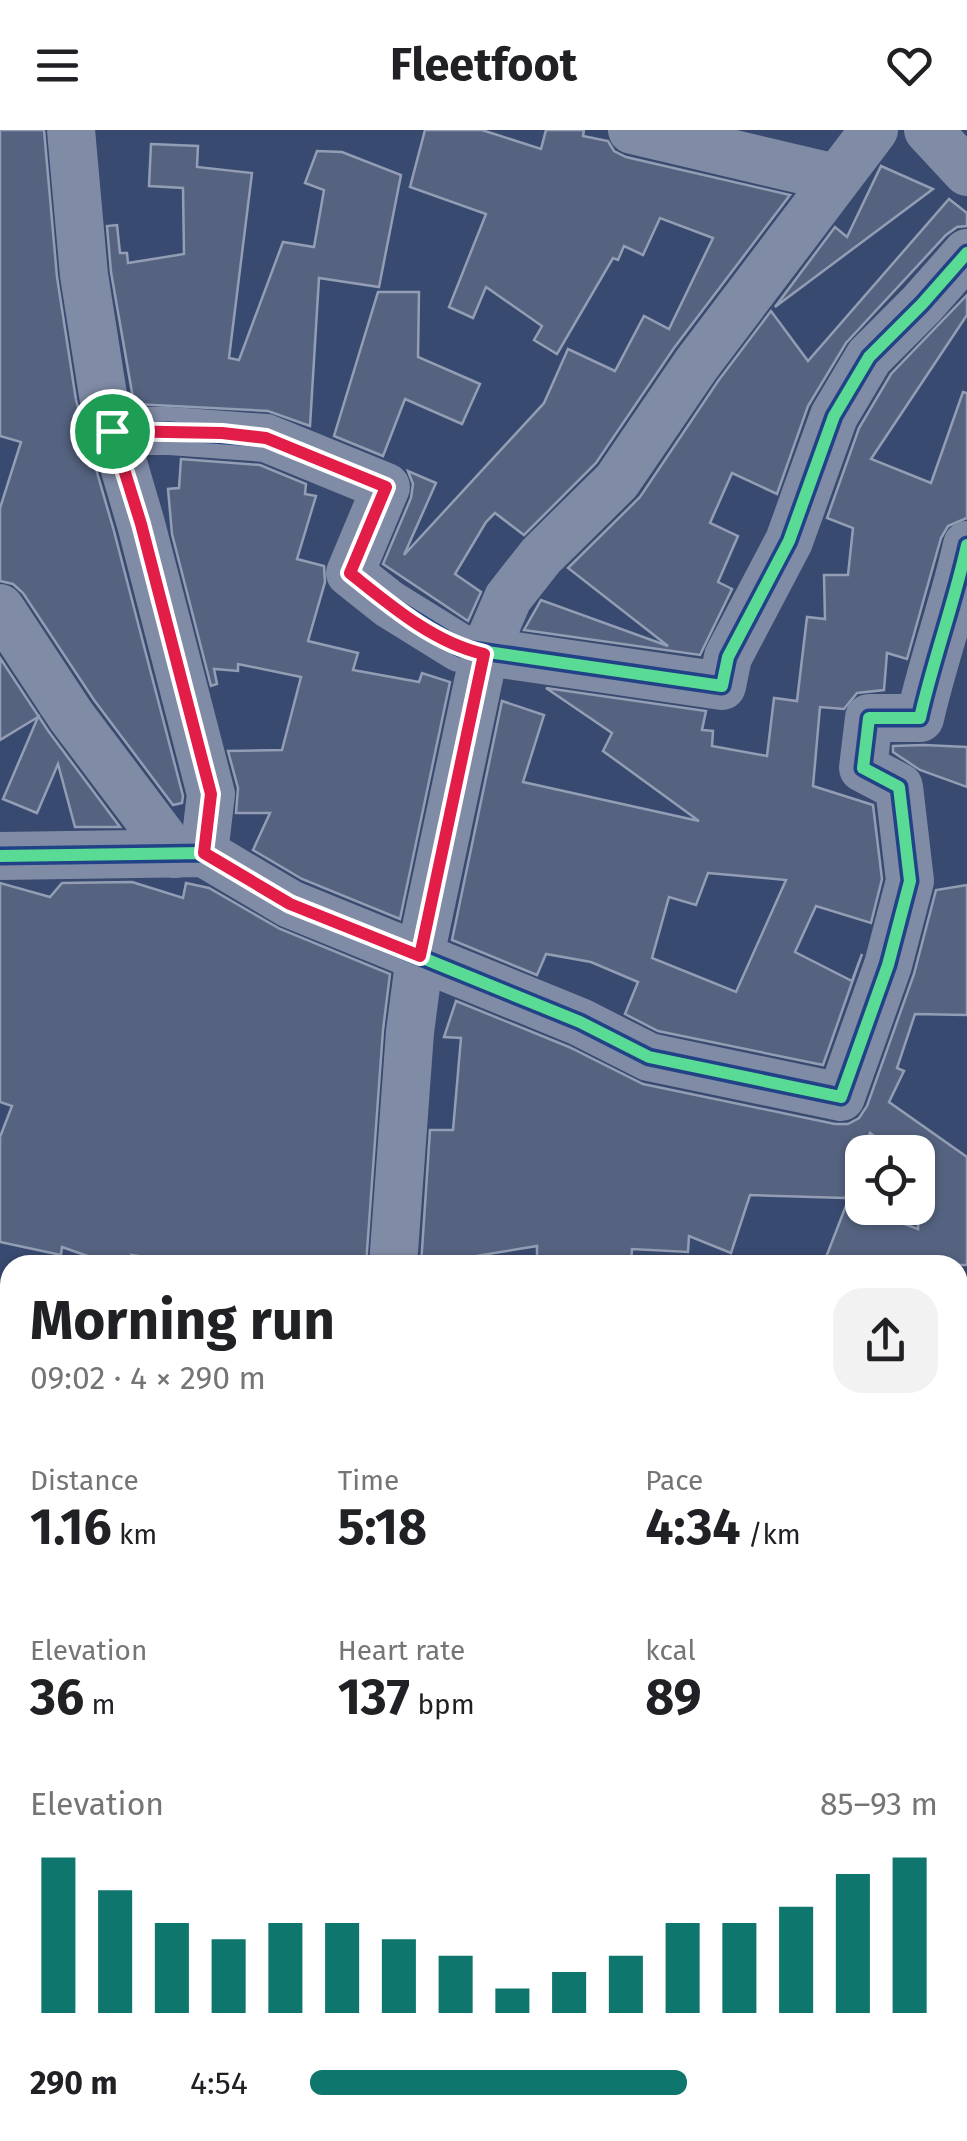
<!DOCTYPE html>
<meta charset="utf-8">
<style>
body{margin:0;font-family:"Fira Sans",sans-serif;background:#f2f2f2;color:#202124;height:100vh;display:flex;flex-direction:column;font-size:38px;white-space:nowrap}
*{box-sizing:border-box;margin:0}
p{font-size:32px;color:#757577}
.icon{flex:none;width:55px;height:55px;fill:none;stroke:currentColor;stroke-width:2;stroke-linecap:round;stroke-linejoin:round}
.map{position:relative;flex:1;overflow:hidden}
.side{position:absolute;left:0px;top:1125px;width:968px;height:888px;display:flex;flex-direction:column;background:#fff;border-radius:30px 30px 0 0;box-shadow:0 2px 8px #0004}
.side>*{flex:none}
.tools{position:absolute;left:845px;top:1005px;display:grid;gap:20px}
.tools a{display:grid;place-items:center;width:90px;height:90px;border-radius:20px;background:#fff;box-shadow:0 2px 8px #0004;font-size:50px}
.pin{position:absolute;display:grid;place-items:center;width:85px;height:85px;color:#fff;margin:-42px;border:5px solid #fff;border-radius:50%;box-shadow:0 2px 10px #0007}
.round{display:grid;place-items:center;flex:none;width:105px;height:105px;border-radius:30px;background:#f2f2f2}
.headline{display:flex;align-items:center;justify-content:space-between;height:170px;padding:0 30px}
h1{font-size:55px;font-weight:700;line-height:75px}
.figures{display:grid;grid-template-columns:repeat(3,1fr);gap:15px;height:170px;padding:10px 30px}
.figures div{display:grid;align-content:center}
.figures b{font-size:50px;font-weight:700}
.figures small{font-size:28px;font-weight:400}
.figures p{font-size:28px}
.chart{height:280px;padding:20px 30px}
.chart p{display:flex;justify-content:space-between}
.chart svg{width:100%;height:180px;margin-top:10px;stroke:#0f766e;stroke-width:6}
ul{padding:0 30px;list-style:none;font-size:32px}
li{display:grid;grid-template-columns:160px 120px 1fr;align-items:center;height:75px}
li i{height:25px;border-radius:12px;background:#0f766e}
header{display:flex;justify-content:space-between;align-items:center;height:130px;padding:0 30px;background:#fff;font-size:45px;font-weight:700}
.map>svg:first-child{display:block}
.building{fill:#556380;stroke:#939eb4;stroke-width:2.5;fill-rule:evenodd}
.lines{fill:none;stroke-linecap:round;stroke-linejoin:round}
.minor{stroke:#808ba6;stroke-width:48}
.cycleway-casing{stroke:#224287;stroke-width:19}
.cycleway{stroke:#5adb95;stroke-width:12}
.route-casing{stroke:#fff;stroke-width:20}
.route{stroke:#e11d48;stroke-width:12}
</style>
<header><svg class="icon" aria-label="menu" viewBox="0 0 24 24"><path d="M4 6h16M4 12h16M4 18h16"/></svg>Fleetfoot<svg class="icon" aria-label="heart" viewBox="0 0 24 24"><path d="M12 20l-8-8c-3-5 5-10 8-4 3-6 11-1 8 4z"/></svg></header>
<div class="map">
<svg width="967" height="2011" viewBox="0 0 967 2011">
<rect width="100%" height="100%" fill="#394a70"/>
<g class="building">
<polygon points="0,0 44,0 57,147 76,270 114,401 183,666 182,673 173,675 94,570 23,463 13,454 0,451 0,378 21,312 0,306"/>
<polygon points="425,0 482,0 541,19 546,0 584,0 583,6 608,11 614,21 626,27 790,65 674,218 596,333 524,405 495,383 486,392 455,444 481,462 468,491 383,434 411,368 413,354 408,341 436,353 404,425 544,273 568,219 615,241 644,186 669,199 713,108 660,88 643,125 624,116 618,130 613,128 557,224 534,210 542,196 486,157 473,188 449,177 486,84 410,57"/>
<polygon points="151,14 198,16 197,37 252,43 229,228 239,230 283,112 314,117 324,60 305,53 317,21 342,22 401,45 379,157 319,148 310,296 268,281 134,274 111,142 107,96 117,95 120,123 127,123 128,133 184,124 183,58 149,56"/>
<polygon points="881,36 933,59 775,177 835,97 847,107"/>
<polygon points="949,69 967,83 967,96 957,97 946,105 846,213 808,276 777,364 732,343 710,393 738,406 718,452 732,459 700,525 524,500 541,470 668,516 568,438 640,367 718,251 771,181 808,231"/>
<polygon points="378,162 419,162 418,227 480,254 462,294 405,269 383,326 334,306"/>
<path d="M967,165v20l-96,144 60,24 32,-91 4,1v125l-19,8 -7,12 -34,121 -20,-6 -3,37 -27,3 -13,16 -24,-2 -7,79 60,19 9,74 -11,44 -55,-17 -21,46 57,29 10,-27 -39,111 -165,-34 -33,-17 13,-32 -47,-20 -45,-8 -9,21 -85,-35 50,-239 42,14 -21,67 176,39 -96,-70 9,-18 -66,-45 160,23 -4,19 11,1 -1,15 55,10 7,-58 23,3 10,-84 18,2 -1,-44h24l5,-47 -26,-10 32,-90 32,-54zM708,743l78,7 -50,112 -84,-34 17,-61 27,8z"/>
<polygon points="181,329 260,335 306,354 305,364 316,366 297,429 324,436 325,452 308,511 358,523 353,540 419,552 422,543 450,552 400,789 302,749 253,720 270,683 236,683 238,658 228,621 282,620 301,547 238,534 238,541 214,539 217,554 211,556 172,404 168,359 179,358"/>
<polygon points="0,528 49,602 120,697 75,697 58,634 37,683 3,669 38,587 0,610"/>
<polygon points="924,615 967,617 967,657 920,640 893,622 893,616"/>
<polygon points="132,752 183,768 186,753 209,758 280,799 390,844 383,900 366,1135 201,1135 131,1125 127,1135 113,1135 62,1117 61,1125 0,1112 0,1007 12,976 0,972 0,753 50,767 62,753"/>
<polygon points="967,755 967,885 915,884 897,938 904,941 889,972 967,1027 967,1135 823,1135 847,1073 918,1099 918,1022 897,1022 870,1003 845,1068 750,1065 731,1123 689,1106 688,1122 632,1119 631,1135 537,1135 537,1116 421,1135 430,1000 453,1000 461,908 444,907 456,871 569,917 643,954 835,994 848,994 859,988 867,976 914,844 936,760"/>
</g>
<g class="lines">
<g class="minor">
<polyline points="71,0 84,145 103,265 141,394 211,664 204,723"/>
<polyline points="632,0 836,48"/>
<polyline points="928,0 967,42"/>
<polyline points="113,301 170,301 266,308 386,357 350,443 389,474 460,518 722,556 728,527 789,411 834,286 869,227 922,174 967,123"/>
<polyline points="0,478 71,586 175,724"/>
<path d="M0,726l204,-3 86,51 290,118 69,35 192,40 47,-132 22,-84 -11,-94 -36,-19 6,-50h51c13,-58 34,-114 47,-173"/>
<polyline points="393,1135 410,902 420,826 484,524 508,468 541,426 617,351 696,235 874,0"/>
<polyline points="0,1296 10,1297"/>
<polyline points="0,1370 10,1393"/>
<polyline points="958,1691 967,1688"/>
<polyline points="0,1741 10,1732"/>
<polyline points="115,2002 118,2011"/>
<polyline points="654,2002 697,2011"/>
<polyline points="312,2011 339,2002"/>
</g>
<g class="cycleway-casing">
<g id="cycleway">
<polyline points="113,301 170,301 266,308 386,357 350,443 389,474 460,518 722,556 728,527 789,411 834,286 869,227 922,174 967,123"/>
<path d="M0,726l204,-3 86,51 290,118 69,35 192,40 47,-132 22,-84 -11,-94 -36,-19 6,-50h51c13,-58 34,-114 47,-173"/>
</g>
</g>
<use href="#cycleway" class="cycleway"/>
</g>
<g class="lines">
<g class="route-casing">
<path id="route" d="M112,301l110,2 44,5 120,49 -36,86c40,32 84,70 134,81l-64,302 -130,-52 -86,-51 7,-59 -70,-270z"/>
</g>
<use href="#route" class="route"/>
</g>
</svg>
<div class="tools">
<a><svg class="icon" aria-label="locate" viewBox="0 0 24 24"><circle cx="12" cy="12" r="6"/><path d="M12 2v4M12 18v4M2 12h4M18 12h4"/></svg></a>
</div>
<div class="pin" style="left:112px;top:301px;background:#1e9e55"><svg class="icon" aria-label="arrive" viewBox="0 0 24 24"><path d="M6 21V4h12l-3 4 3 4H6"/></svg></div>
<section class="side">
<div class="headline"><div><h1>Morning run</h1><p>09:02 · 4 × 290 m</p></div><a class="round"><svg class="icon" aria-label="share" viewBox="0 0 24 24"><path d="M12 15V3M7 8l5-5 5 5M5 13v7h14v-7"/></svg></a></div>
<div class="figures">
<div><p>Distance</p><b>1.16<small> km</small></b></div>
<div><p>Time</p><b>5:18</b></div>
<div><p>Pace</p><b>4:34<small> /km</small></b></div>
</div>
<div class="figures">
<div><p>Elevation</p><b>36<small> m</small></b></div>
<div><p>Heart rate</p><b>137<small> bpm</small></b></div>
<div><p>kcal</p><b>89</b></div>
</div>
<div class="chart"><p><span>Elevation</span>85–93 m</p>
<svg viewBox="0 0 160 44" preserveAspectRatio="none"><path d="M5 44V6M15 44V14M25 44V22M35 44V26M45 44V22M55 44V22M65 44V26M75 44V30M85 44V38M95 44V34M105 44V30M115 44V22M125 44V22M135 44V18M145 44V10M155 44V6"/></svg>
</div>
<ul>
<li><b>290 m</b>4:54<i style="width:60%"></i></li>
</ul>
</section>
</div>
